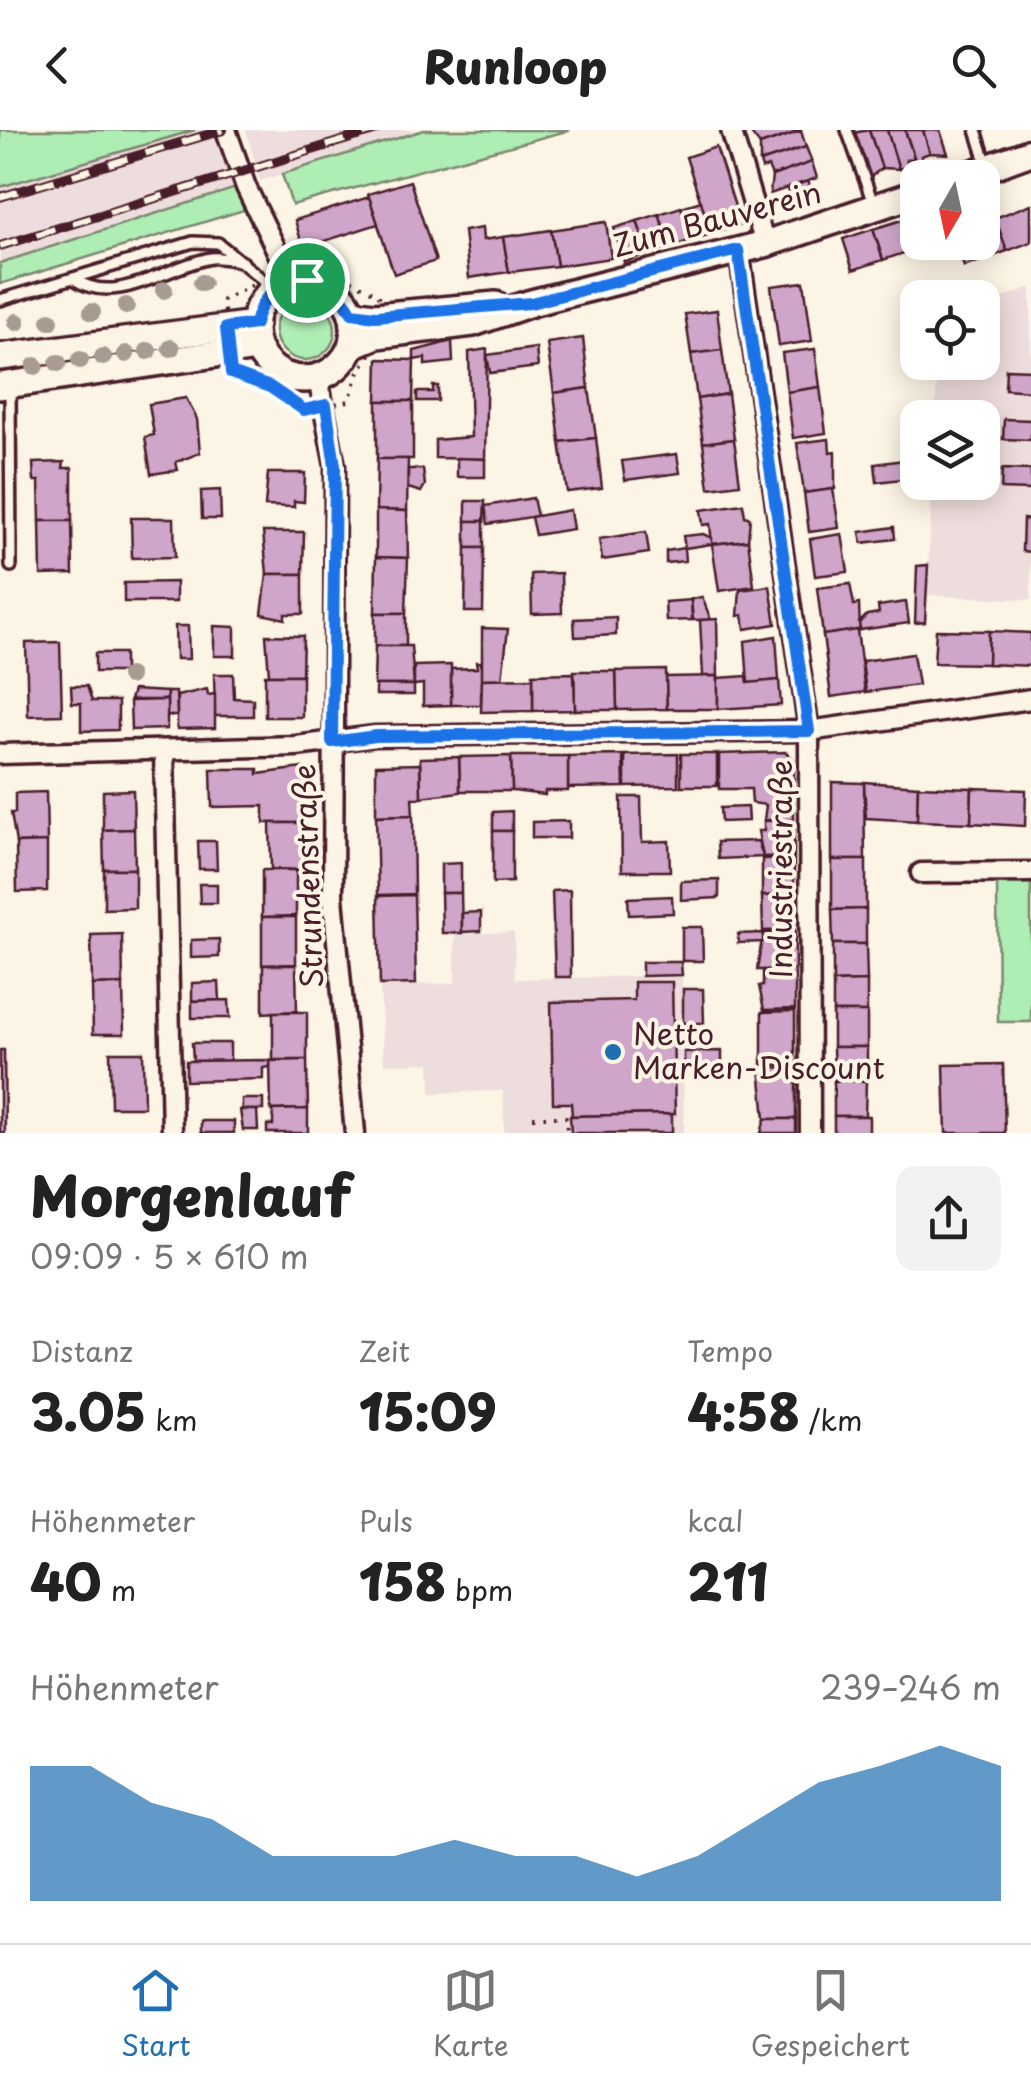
<!DOCTYPE html>
<html lang="de">
<meta charset="utf-8">
<style>
body{margin:0;font-family:"Playpen Sans",sans-serif;background:#f2f2f2;color:#222;height:100vh;display:flex;flex-direction:column;font-size:38px;white-space:nowrap}
*{box-sizing:border-box;margin:0}
p{font-size:32px;color:#767676}
.icon{flex:none;width:55px;height:55px;fill:none;stroke:currentColor;stroke-width:2;stroke-linecap:round;stroke-linejoin:round}
.map{position:relative;height:1003px;overflow:hidden}
.drawer{display:flex;flex-direction:column;background:#fff;flex:1}
.drawer>*{flex:none}
.needle{width:65px;rotate:189deg}
.controls{position:absolute;left:900px;top:30px;display:grid;gap:20px}
.controls a{display:grid;place-items:center;width:100px;height:100px;border-radius:20px;background:#fff;box-shadow:0 5px 25px #0003;font-size:50px}
.pin{position:absolute;display:grid;place-items:center;width:85px;height:85px;color:#fff;margin:-42px;border:5px solid #fff;border-radius:50%;box-shadow:0 2px 10px #0007}
.round{display:grid;place-items:center;flex:none;width:105px;height:105px;border-radius:20px;background:#f2f2f2}
.headline{display:flex;align-items:center;justify-content:space-between;height:170px;padding:0 30px}
h1{font-size:55px;font-weight:800;line-height:75px}
.stats{display:grid;grid-template-columns:repeat(3,1fr);gap:15px;height:170px;padding:10px 30px}
.stats div{display:grid;align-content:center}
.stats b{font-size:50px;font-weight:800}
.stats small{font-size:28px;font-weight:400}
.stats p{font-size:28px}
.chart{height:280px;padding:20px 30px}
.chart p{display:flex;justify-content:space-between}
.chart svg{width:100%;height:180px;margin-top:10px;fill:#1f6fb2;opacity:.7}
header{display:flex;justify-content:space-between;align-items:center;height:130px;padding:0 30px;background:#fff;font-size:45px;font-weight:800}
.tabs{display:flex;justify-content:space-around;align-items:center;height:140px;border-top:2px solid #e0e0e0;background:#fff;font-size:28px;color:#767676}
.tabs a{display:grid;justify-items:center;gap:5px}
.tabs .selected{color:#1f6fb2}
.map>svg:first-child{display:block}
.built{fill:#edd}
.green{fill:#aeedb4;stroke:#7c8670;stroke-width:2.5}
.building{fill:#cfa5ca;stroke:#4a1f2b;stroke-width:2.5}
.lines{fill:none;stroke-linecap:round;stroke-linejoin:round}
.lane-casing{stroke:#4a1f2b;stroke-width:16}
.street-casing{stroke:#4a1f2b;stroke-width:25}
.secondary-casing{stroke:#4a1f2b;stroke-width:32}
.path{stroke:#4a1f2b;stroke-width:4;stroke-dasharray:2.5 8;stroke-linecap:butt}
.lane{stroke:#fcf5e5;stroke-width:9}
.street{stroke:#fcf5e5;stroke-width:18}
.secondary{stroke:#fcf5e5;stroke-width:25}
.rail-casing{stroke:#4a1f2b;stroke-width:10}
.rail{stroke:#fcf5e5;stroke-width:6;stroke-dasharray:19;stroke-linecap:butt}
.tree{fill:#a89b91}
.route-casing{stroke:#fff;stroke-width:20}
.route{stroke:#1a73e8;stroke-width:12}
.poi-dot{fill:#1f6fb2;stroke:#fcf5e5;stroke-width:4}
.labels{text-anchor:middle;stroke-width:8;stroke-linejoin:round;paint-order:stroke}
.street-label{font-size:30px;fill:#4a1f2b;stroke:#fcf5e5}
.poi-label{font-size:30px;fill:#4a1f2b;stroke:#fcf5e5;text-anchor:start}
</style>
<header><svg class="icon" aria-label="back" viewBox="0 0 24 24"><path d="M15 5l-7 7 7 7"/></svg>Runloop<svg class="icon" aria-label="search" viewBox="0 0 24 24"><circle cx="10" cy="10" r="6"/><path d="M15 15l6 6"/></svg></header>
<div class="map">
<svg width="1031" height="1003" viewBox="0 0 1031 1003">
<rect width="100%" height="100%" fill="#fcf5e5"/>
<filter id="ink" filterUnits="userSpaceOnUse"><feTurbulence type="fractalNoise" baseFrequency=".01" numOctaves="2"/><feDisplacementMap in="SourceGraphic" scale="20" xChannelSelector="R" yChannelSelector="G"/><feConvolveMatrix kernelMatrix="1 2 1 2 8 2 1 2 1" color-interpolation-filters="sRGB"/></filter>
<g filter="url(#ink)">
<g class="built">
<polygon points="195,0 219,0 236,58 0,133 0,57"/>
<polygon points="246,0 424,0 260,51"/>
<polygon points="1031,157 1031,470 927,465 932,353 982,352 982,288 935,287 938,233 982,232 983,176"/>
<polygon points="514,802 515,849 682,845 684,1003 504,1003 503,961 431,963 430,933 384,934 380,856 455,853 455,804"/>
</g>
<g class="green">
<polygon points="0,0 195,0 0,57"/>
<polygon points="424,0 570,0 292,75 282,44"/>
<polygon points="236,58 244,80 0,154 0,133"/>
<circle cx="305" cy="200" r="30"/>
<polygon points="997,751 1031,751 1031,892 998,892"/>
</g>
<g class="building">
<polygon points="869,0 882,38 868,49 853,3"/>
<polygon points="869,0 887,0 899,39 882,38"/>
<polygon points="887,0 905,0 914,28 906,30 908,36 899,39"/>
<polygon points="905,0 923,0 930,23 921,26 923,31 916,33"/>
<polygon points="923,0 940,0 948,24 930,23"/>
<polygon points="749,1 801,0 801,1 760,15"/>
<polygon points="801,1 806,17 760,32 760,15"/>
<polygon points="716,17 741,95 711,104 686,27"/>
<polygon points="806,17 812,32 772,46 768,37 762,39 760,32"/>
<polygon points="812,32 817,48 770,64 772,46"/>
<polygon points="410,51 436,131 394,144 368,64"/>
<polygon points="808,51 813,64 791,71 787,58"/>
<polygon points="369,67 378,94 303,118 295,90"/>
<polygon points="701,71 711,104 692,110 681,77"/>
<polygon points="1031,74 1031,112 1007,121 995,88"/>
<polygon points="681,77 692,110 670,117 659,84"/>
<polygon points="659,84 670,117 648,124 637,91"/>
<polygon points="918,85 918,112 928,115 883,130 873,99"/>
<polygon points="995,88 1007,121 964,137 955,112 982,112 982,92"/>
<polygon points="637,91 648,124 624,132 614,98"/>
<polygon points="606,92 611,128 557,136 551,100"/>
<polygon points="482,98 483,110 503,107 509,142 469,148 464,101"/>
<polygon points="873,99 883,130 853,140 843,109"/>
<polygon points="551,100 557,136 509,142 503,107"/>
<polygon points="804,152 812,211 779,216 771,156"/>
<polygon points="717,180 722,220 691,224 685,184"/>
<polygon points="583,208 589,258 554,263 547,213"/>
<polygon points="452,211 453,232 425,235 425,228 414,230 414,221"/>
<polygon points="536,218 538,237 490,243 487,225"/>
<polygon points="487,219 485,329 435,328 435,310 471,307 469,222"/>
<polygon points="815,219 820,257 787,262 782,223"/>
<polygon points="722,220 728,264 697,269 691,224"/>
<polygon points="378,229 414,230 413,271 377,271"/>
<polygon points="1006,239 1031,240 1031,261 1005,259"/>
<polygon points="433,256 438,256 438,271 417,271 417,262 433,262"/>
<polygon points="820,257 826,303 793,308 787,262"/>
<polygon points="589,258 596,308 560,312 554,263"/>
<polygon points="728,264 734,309 703,313 697,269"/>
<polygon points="186,268 197,289 200,323 176,332 178,340 151,344 145,307 154,305 149,274"/>
<rect x="377" y="271" width="36" height="58"/>
<polygon points="1004,289 1031,290 1031,310 1003,309"/>
<polygon points="596,308 602,358 567,362 560,312"/>
<polygon points="734,309 740,354 709,358 703,313"/>
<polygon points="829,309 830,322 835,321 835,359 804,363 797,313"/>
<polygon points="677,324 680,343 625,350 622,331"/>
<polygon points="457,328 485,329 485,347 457,347"/>
<polygon points="918,328 918,347 877,352 875,334"/>
<polygon points="377,329 408,329 407,381 376,380"/>
<polygon points="64,332 63,338 72,338 72,391 40,391 39,351 34,351 33,333"/>
<polygon points="408,339 423,339 425,355 421,362 408,358"/>
<polygon points="1002,339 1031,340 1031,360 1001,359"/>
<polygon points="268,343 305,343 304,372 294,371 294,377 265,376"/>
<polygon points="833,359 839,398 809,402 804,363"/>
<polygon points="220,360 221,389 202,389 201,361"/>
<polygon points="533,368 537,386 488,394 485,376"/>
<polygon points="466,371 485,371 484,391 466,391"/>
<polygon points="1031,373 1031,422 1022,421 1023,389 1030,390"/>
<polygon points="743,374 745,386 750,388 748,410 712,414 710,394 703,395 701,380"/>
<polygon points="376,380 407,381 408,428 376,427"/>
<polygon points="570,380 573,399 535,405 531,387"/>
<polygon points="131,388 174,388 175,427 132,428"/>
<polygon points="40,391 72,391 73,444 41,445"/>
<rect x="466" y="391" width="18" height="27"/>
<polygon points="894,397 895,409 862,413 860,402"/>
<polygon points="263,402 304,402 303,444 267,444"/>
<polygon points="646,402 649,423 602,430 599,409"/>
<polygon points="703,404 712,408 712,414 685,418 683,406"/>
<polygon points="842,404 848,442 815,446 810,409"/>
<polygon points="748,410 754,456 719,461 712,414"/>
<polygon points="466,418 484,418 483,482 465,482"/>
<polygon points="684,418 685,431 666,433 666,421"/>
<polygon points="376,427 408,428 406,483 375,483"/>
<polygon points="928,435 925,492 915,493 917,436"/>
<polygon points="561,443 562,483 532,484 531,444"/>
<polygon points="267,444 303,444 303,484 285,484 285,489 262,484"/>
<polygon points="176,452 176,472 124,472 124,453"/>
<polygon points="850,454 854,475 859,474 860,500 823,505 817,458"/>
<polygon points="770,456 776,494 745,499 743,485 738,486 740,460"/>
<polygon points="702,467 711,490 693,490 691,469"/>
<polygon points="691,470 692,490 666,491 665,472"/>
<polygon points="906,472 909,493 860,500 859,493 867,485 879,483 878,476"/>
<rect x="375" y="483" width="31" height="33"/>
<polygon points="616,487 616,505 575,507 574,489"/>
<polygon points="717,489 718,546 703,546 700,490"/>
<polygon points="175,496 188,496 189,529 176,529"/>
<polygon points="214,496 235,497 235,526 214,526"/>
<polygon points="482,498 508,499 502,549 482,549"/>
<polygon points="857,500 865,562 831,567 823,505"/>
<polygon points="936,500 989,501 988,534 934,533"/>
<polygon points="989,501 1031,503 1031,536 988,534"/>
<polygon points="266,505 303,506 302,545 269,545"/>
<polygon points="776,506 779,550 748,553 745,511"/>
<polygon points="60,512 62,585 28,586 26,513"/>
<polygon points="375,516 411,516 414,555 374,555"/>
<rect x="95" y="523" width="29" height="19"/>
<polygon points="913,524 918,555 866,562 862,531"/>
<polygon points="476,532 481,532 481,575 451,575 451,539 477,538"/>
<polygon points="451,535 451,575 423,576 423,554 414,555 414,536"/>
<polygon points="666,540 667,579 617,580 616,541"/>
<polygon points="616,541 617,580 575,580 574,541"/>
<polygon points="574,543 575,580 533,581 533,544"/>
<polygon points="214,544 233,544 234,568 253,569 253,586 215,586"/>
<rect x="265" y="545" width="37" height="42"/>
<polygon points="718,546 718,579 667,579 666,547"/>
<polygon points="747,546 748,553 779,550 781,575 718,579 718,548"/>
<polygon points="533,548 533,581 481,582 482,549"/>
<rect x="376" y="555" width="38" height="10"/>
<polygon points="71,556 87,556 92,571 118,571 118,600 81,601 81,573 72,573"/>
<polygon points="207,559 208,565 215,564 215,598 177,599 177,566"/>
<polygon points="133,560 167,562 167,570 130,570"/>
<polygon points="167,562 176,562 177,586 167,586"/>
<polygon points="167,570 167,599 131,600 130,571"/>
<polygon points="786,622 794,630 794,690 764,690 766,675 752,673 751,659 719,659 719,624"/>
<polygon points="678,624 678,656 625,657 625,625"/>
<rect x="681" y="624" width="36" height="32"/>
<polygon points="623,625 624,657 568,658 568,626"/>
<polygon points="511,626 568,626 568,661 545,661 545,665 512,661"/>
<polygon points="511,626 512,661 460,661 459,627"/>
<polygon points="459,627 460,662 421,667 420,628"/>
<polygon points="420,634 421,668 412,668 413,685 376,686 376,635"/>
<polygon points="303,638 303,693 264,693 264,676 212,677 211,639 258,639 258,644"/>
<polygon points="832,652 864,653 865,730 832,730"/>
<polygon points="864,652 918,656 917,691 866,688"/>
<polygon points="918,656 972,658 971,693 917,691"/>
<polygon points="972,658 1026,660 1025,696 971,693"/>
<polygon points="133,660 134,699 103,700 103,661"/>
<polygon points="46,662 47,712 16,713 11,683 15,683 15,663"/>
<polygon points="621,667 641,667 642,712 669,711 670,741 622,741"/>
<polygon points="747,677 748,691 721,692 720,678"/>
<polygon points="512,681 512,701 493,701 493,682"/>
<polygon points="413,685 414,764 378,765 376,686"/>
<polygon points="794,690 794,726 763,727 758,701 764,701 764,691"/>
<polygon points="569,691 569,708 532,708 532,692"/>
<polygon points="270,693 303,693 305,740 271,739"/>
<polygon points="134,699 135,739 104,739 103,700"/>
<polygon points="493,701 512,701 512,752 493,753"/>
<polygon points="198,711 216,711 217,739 199,739"/>
<polygon points="758,711 763,727 718,729 717,712"/>
<polygon points="47,712 47,761 17,762 16,713"/>
<polygon points="794,728 794,765 762,766 762,729"/>
<polygon points="832,730 866,730 866,779 832,780"/>
<polygon points="461,733 461,763 441,763 441,734"/>
<polygon points="104,739 135,739 135,778 104,779"/>
<polygon points="262,740 296,740 296,786 262,787"/>
<polygon points="719,750 719,768 681,770 681,751"/>
<polygon points="199,754 217,754 217,773 200,773"/>
<polygon points="570,760 571,847 555,847 552,761"/>
<polygon points="441,763 461,763 462,803 442,803"/>
<polygon points="414,765 416,854 380,855 378,766"/>
<polygon points="794,765 795,800 763,801 762,766"/>
<polygon points="672,766 673,783 629,785 628,768"/>
<polygon points="866,779 866,814 833,814 832,780"/>
<polygon points="481,782 481,801 462,802 462,783"/>
<polygon points="262,787 296,787 296,834 262,835"/>
<polygon points="682,797 702,797 703,831 682,831"/>
<polygon points="795,802 795,840 757,840 763,803"/>
<polygon points="763,803 763,812 738,813 738,804"/>
<polygon points="122,804 123,854 92,855 91,805"/>
<polygon points="219,809 219,827 191,828 191,810"/>
<polygon points="833,814 866,814 867,851 833,852"/>
<polygon points="642,832 681,832 682,845 642,846"/>
<polygon points="263,835 296,835 297,881 263,883"/>
<polygon points="763,840 795,840 795,879 764,880 759,856 763,856"/>
<polygon points="867,851 867,882 833,882 833,852"/>
<polygon points="219,852 220,870 192,871 192,853"/>
<polygon points="634,852 672,852 675,984 572,986 571,973 553,973 551,872 634,870"/>
<polygon points="123,854 124,904 93,904 92,855"/>
<polygon points="683,859 703,859 704,893 683,893"/>
<polygon points="229,870 230,888 192,888 192,871"/>
<polygon points="795,881 795,935 762,935 762,882"/>
<rect x="273" y="882" width="34" height="48"/>
<rect x="833" y="882" width="34" height="35"/>
<polygon points="192,913 230,913 230,931 193,931"/>
<polygon points="833,917 867,917 867,951 834,951"/>
<polygon points="0,920 4,920 5,1003 0,1003"/>
<polygon points="722,921 722,939 684,940 684,922"/>
<polygon points="110,922 143,922 144,977 111,977"/>
<polygon points="307,930 308,979 271,980 270,931"/>
<polygon points="186,931 270,930 270,937 263,938 263,949 186,951"/>
<polygon points="1003,934 1005,1003 946,1003 944,935"/>
<polygon points="796,937 796,989 765,989 760,938"/>
<polygon points="834,951 866,951 865,986 834,986"/>
<rect x="242" y="969" width="21" height="11"/>
<polygon points="308,979 308,1003 267,1003 267,995 273,995 273,980"/>
<polygon points="240,980 257,980 258,1000 243,1000"/>
<polygon points="672,984 672,1003 571,1003 570,986"/>
<rect x="834" y="986" width="35" height="17"/>
<polygon points="765,989 796,989 796,1003 761,1003"/>
<rect x="201" y="991" width="33" height="12"/>
</g>
<g class="lines">
<g class="lane-casing">
<g id="lane">
<polyline points="847,0 873,73"/>
<polyline points="976,0 987,35"/>
<path d="M74,149c42,29 92,-13 137,-21 10,-1 22,2 32,4"/>
<polyline points="0,170 193,112 218,113 274,159"/>
<polyline points="10,257 11,436"/>
</g>
</g>
<g class="street-casing">
<g id="street">
<polyline points="226,0 246,57 291,150"/>
<polyline points="731,0 765,114"/>
<polyline points="739,120 809,601 810,1003"/>
<polyline points="318,248 335,336 333,768 355,1003"/>
<polyline points="164,621 172,1003"/>
<polyline points="0,624 296,616 375,606 809,601 1031,569"/>
<polyline points="921,743 1031,742"/>
</g>
</g>
<g class="secondary-casing">
<g id="secondary">
<polyline points="960,48 1031,22"/>
<circle cx="304" cy="199" r="50"/>
<polyline points="352,183 375,186 496,175"/>
<polyline points="353,215 377,205 473,193 531,173 765,114 918,63"/>
<polyline points="0,227 255,194"/>
<polyline points="0,256 257,218"/>
</g>
</g>
<g class="path">
<polygon points="314,131 379,165 383,204 359,242 349,271 304,280 270,257 231,243 223,170 285,139"/>
<polyline points="533,987 566,987 567,1003"/>
</g>
<use href="#lane" class="lane"/>
<use href="#street" class="street"/>
<use href="#secondary" class="secondary"/>
<g class="rail-casing">
<g id="rail">
<polyline points="0,67 223,0"/>
<polyline points="0,116 377,0"/>
</g>
</g>
<use href="#rail" class="rail"/>
</g>
<g class="tree">
<circle cx="202" cy="153" r="9"/>
<circle cx="164" cy="160" r="9"/>
<circle cx="126" cy="176" r="9"/>
<circle cx="92" cy="182" r="9"/>
<circle cx="50" cy="191" r="9"/>
<circle cx="17" cy="192" r="9"/>
<circle cx="171" cy="218" r="9"/>
<circle cx="148" cy="221" r="9"/>
<circle cx="126" cy="224" r="9"/>
<circle cx="103" cy="227" r="9"/>
<circle cx="80" cy="230" r="9"/>
<circle cx="58" cy="233" r="9"/>
<circle cx="35" cy="236" r="9"/>
<circle cx="129" cy="546" r="9"/>
</g>
</g>
<g class="lines" filter="url(#ink)">
<g class="route-casing">
<path id="route" d="M738,120l71,481 -433,5 -44,6 3,-276 -9,-61 -22,5 -34,-23 -39,-14 -5,-45 29,-4c11,-54 73,-57 97,-11l24,3 155,-13z"/>
</g>
<use href="#route" class="route"/>
</g>
<circle class="poi-dot" cx="613" cy="922" r="10"/>
<g class="labels">
<g class="street-label">
<text transform="translate(717 90) rotate(-15)" y="10">Zum Bauverein</text>
<text transform="translate(782 739) rotate(-90)" y="10">Industriestraße</text>
<text transform="translate(309 746) rotate(-92)" y="10">Strundenstraße</text>
</g>
<g class="poi-label">
<text x="633" y="915">Netto<tspan x="633" dy="34">Marken-Discount</tspan></text>
</g>
</g>
</svg>
<div class="controls">
<a><svg class="needle" viewBox="-14 -14 28 28"><path d="M0-13l5 13h-10z" fill="#e53935"/><path d="M0 13l5-13h-10z" fill="#767676"/></svg></a>
<a><svg class="icon" aria-label="locate" viewBox="0 0 24 24"><circle cx="12" cy="12" r="6"/><path d="M12 2v4M12 18v4M2 12h4M18 12h4"/></svg></a>
<a><svg class="icon" aria-label="layers" viewBox="0 0 24 24"><path d="M12 4l9 5-9 5-9-5zM3 14l9 5 9-5"/></svg></a>
</div>
<div class="pin" style="left:307px;top:150px;background:#1e9e55"><svg class="icon" aria-label="arrive" viewBox="0 0 24 24"><path d="M6 21V4h12l-3 4 3 4H6"/></svg></div>
</div>
<section class="drawer">
<div class="headline"><div><h1>Morgenlauf</h1><p>09:09 · 5 × 610 m</p></div><a class="round"><svg class="icon" aria-label="share" viewBox="0 0 24 24"><path d="M12 15V3M7 8l5-5 5 5M5 13v7h14v-7"/></svg></a></div>
<div class="stats">
<div><p>Distanz</p><b>3.05<small> km</small></b></div>
<div><p>Zeit</p><b>15:09</b></div>
<div><p>Tempo</p><b>4:58<small> /km</small></b></div>
</div>
<div class="stats">
<div><p>Höhenmeter</p><b>40<small> m</small></b></div>
<div><p>Puls</p><b>158<small> bpm</small></b></div>
<div><p>kcal</p><b>211</b></div>
</div>
<div class="chart"><p><span>Höhenmeter</span>239–246 m</p>
<svg viewBox="0 0 160 44" preserveAspectRatio="none"><path d="M0 44V11L10 11L20 20L30 24L40 33L50 33L60 33L70 29L80 33L90 33L100 38L110 33L120 24L130 15L140 11L150 6L160 11V44z"/></svg>
</div>
</section>
<nav class="tabs">
<a class="selected"><svg class="icon" aria-label="home" viewBox="0 0 24 24"><path d="M3 11l9-7 9 7M6 9v11h12V9"/></svg>Start</a>
<a><svg class="icon" aria-label="map" viewBox="0 0 24 24"><path d="M3 6l6-2 6 2 6-2v14l-6 2-6-2-6 2zM9 4v14M15 6v14"/></svg>Karte</a>
<a><svg class="icon" aria-label="saved" viewBox="0 0 24 24"><path d="M7 4h10v16l-5-4-5 4z"/></svg>Gespeichert</a>
</nav>
